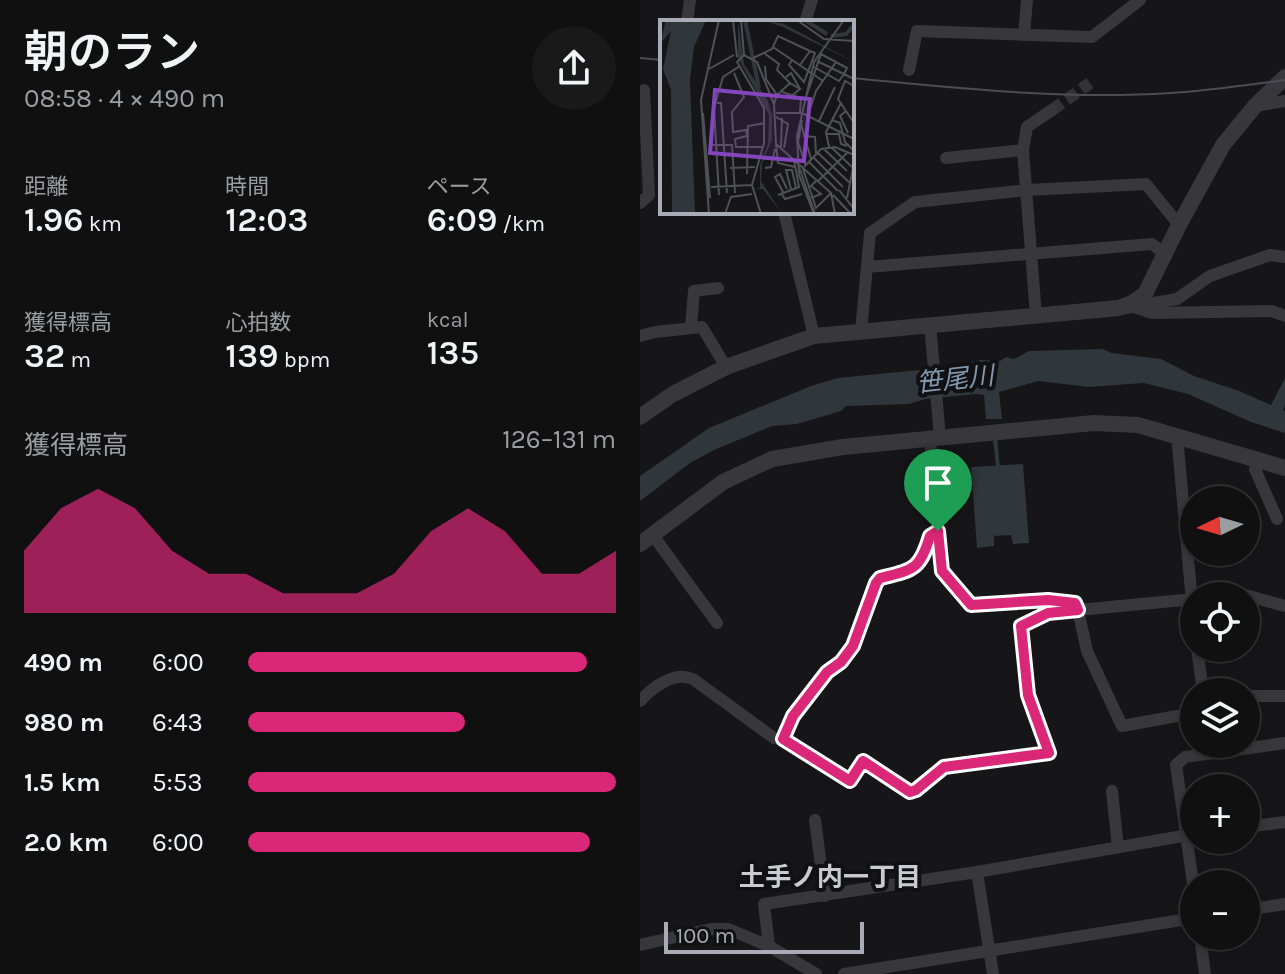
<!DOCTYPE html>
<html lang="ja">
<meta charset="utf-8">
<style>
body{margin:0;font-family:Karla,"Noto Sans JP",sans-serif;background:#19191a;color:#f1f3f6;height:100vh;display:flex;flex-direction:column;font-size:30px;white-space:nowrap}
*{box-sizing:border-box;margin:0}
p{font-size:26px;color:#9c9d9f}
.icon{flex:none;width:44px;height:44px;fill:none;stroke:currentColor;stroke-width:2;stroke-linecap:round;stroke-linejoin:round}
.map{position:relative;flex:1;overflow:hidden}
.drawer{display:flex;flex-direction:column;background:#101011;width:640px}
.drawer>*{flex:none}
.needle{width:52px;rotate:265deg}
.tools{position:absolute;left:540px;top:486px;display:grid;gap:16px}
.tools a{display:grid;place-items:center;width:80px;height:80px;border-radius:50%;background:#101011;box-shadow:0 4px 12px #0003,0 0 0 2px #303031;font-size:40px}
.scale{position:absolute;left:24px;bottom:20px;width:200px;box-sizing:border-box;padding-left:8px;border:4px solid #a8acb6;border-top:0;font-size:22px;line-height:28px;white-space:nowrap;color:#a8acb6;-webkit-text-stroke:6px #111012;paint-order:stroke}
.pin{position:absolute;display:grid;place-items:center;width:68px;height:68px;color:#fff;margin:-82px -34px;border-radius:50% 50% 50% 0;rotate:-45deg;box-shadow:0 0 8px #0007}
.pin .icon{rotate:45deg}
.round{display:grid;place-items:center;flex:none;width:84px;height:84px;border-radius:42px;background:#19191a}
.overview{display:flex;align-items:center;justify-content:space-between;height:136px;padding:0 24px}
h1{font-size:44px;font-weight:600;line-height:60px}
.figures{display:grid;grid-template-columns:repeat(3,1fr);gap:12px;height:136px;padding:8px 24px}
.figures div{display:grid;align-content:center}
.figures b{font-size:34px;font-weight:600}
.figures small{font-size:22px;font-weight:400}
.figures p{font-size:22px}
.chart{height:224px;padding:16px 24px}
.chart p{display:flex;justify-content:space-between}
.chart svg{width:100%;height:144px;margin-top:8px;fill:#db2777;opacity:.7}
ul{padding:0 24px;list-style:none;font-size:26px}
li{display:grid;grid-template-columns:128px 96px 1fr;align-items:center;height:60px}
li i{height:20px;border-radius:10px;background:#db2777}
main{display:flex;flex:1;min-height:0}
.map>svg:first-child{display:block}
.water{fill:#2f363c}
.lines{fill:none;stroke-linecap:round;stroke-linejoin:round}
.stream{stroke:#2f363c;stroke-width:4}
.minor-tunnel{stroke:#333337;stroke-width:12;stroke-dasharray:12 6;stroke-linecap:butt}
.minor{stroke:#37373c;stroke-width:12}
.tertiary{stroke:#37373c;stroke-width:16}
.tram{stroke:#4c4d53;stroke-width:2}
.route-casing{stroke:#fff;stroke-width:16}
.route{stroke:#db2777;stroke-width:10}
.labels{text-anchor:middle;stroke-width:8;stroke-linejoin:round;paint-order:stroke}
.water-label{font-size:26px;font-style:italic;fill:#8298af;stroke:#111012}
.neighbourhood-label{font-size:26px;font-weight:bold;fill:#c9cbd3;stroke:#111012}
.inset-river{fill:none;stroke:#2f363c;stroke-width:4}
.inset-road{fill:none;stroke:#505157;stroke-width:2}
.view{fill:#8446bd;fill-opacity:0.15;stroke:#8446bd;stroke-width:4}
.inset-edge{fill:none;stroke:#a8acb6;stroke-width:4}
</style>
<main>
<section class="drawer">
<div class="overview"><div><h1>朝のラン</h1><p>08:58 · 4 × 490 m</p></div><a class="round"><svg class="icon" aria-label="share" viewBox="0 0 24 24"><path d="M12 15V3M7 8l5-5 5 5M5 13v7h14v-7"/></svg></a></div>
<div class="figures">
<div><p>距離</p><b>1.96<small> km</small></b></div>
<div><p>時間</p><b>12:03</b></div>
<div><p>ペース</p><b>6:09<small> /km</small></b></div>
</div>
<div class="figures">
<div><p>獲得標高</p><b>32<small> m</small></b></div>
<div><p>心拍数</p><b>139<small> bpm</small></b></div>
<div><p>kcal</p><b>135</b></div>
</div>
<div class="chart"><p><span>獲得標高</span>126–131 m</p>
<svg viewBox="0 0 160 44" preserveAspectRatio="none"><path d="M0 44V25L10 12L20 6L30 12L40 25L50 32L60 32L70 38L80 38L90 38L100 32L110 19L120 12L130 19L140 32L150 32L160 25V44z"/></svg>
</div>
<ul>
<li><b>490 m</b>6:00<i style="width:92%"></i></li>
<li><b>980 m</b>6:43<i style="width:59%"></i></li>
<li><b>1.5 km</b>5:53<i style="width:100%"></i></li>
<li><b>2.0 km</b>6:00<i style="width:93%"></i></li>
</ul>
</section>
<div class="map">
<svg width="645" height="974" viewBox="0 0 645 974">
<rect width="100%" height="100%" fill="#161517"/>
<g class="water">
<polygon points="462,349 472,353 521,359 554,376 599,391 631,405 645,378 645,404 643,410 645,411 645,433 611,422 548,394 504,383 449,387 398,381 359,392 362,419 346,419 344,395 336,394 285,399 269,404 206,406 201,411 157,424 132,426 74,450 50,463 0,501 0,476 69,428 171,386 198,378 289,369 341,360 360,361 366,357 374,359 389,351"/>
<polygon points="383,464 389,543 373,544 371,535 354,536 354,546 337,548 331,467"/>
</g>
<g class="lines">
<polyline class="stream" points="355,438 358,467"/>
<polyline class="minor-tunnel" points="412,110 450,83"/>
<g class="minor">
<polyline points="47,22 50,0"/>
<polyline points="165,22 172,0"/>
<polyline points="384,35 387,0"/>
<polyline points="269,70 277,31 452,37 500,0"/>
<polyline points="615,106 645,101"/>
<polyline points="383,150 387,127 412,110"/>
<polyline points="306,158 383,150 396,316"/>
<polyline points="0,203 9,195 4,90"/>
<polyline points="144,212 174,336"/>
<polyline points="227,267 512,244 525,254"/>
<polyline points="497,306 537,299 570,276 630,255 645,257"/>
<polyline points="482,308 494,307 512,313 632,311 645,316"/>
<polyline points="290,324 300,438"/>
<polyline points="51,327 54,291 78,288"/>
<polyline points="221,332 230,233 275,202 387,190 506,184 539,225"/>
<polyline points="0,336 15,332 62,327 86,367"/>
<polyline points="537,435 554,625"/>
<polyline points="290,439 302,571 331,605 408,600 435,603 438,610 554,599"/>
<polyline points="618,460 615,469 637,519"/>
<polyline points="12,534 77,623"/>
<polyline points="571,596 598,593 645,606"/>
<polyline points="557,648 563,692"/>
<polyline points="606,696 645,696"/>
<path d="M0,701c13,-14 34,-30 53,-22l81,59 9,1 67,42 13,-20 47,31 6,-2 28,-23 105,-14 -21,-58 -7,-69 27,-13 30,-3 9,41 35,75 72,-13"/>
<path d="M143,739l10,-23 34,-44 14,-10 12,-16 23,-63 4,-5c33,-8 40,-8 50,-42l8,-5"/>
<polyline points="472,791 478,847"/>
<polyline points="175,820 185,896"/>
<polyline points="606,827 645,822"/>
<polyline points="337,872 353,974"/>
<polyline points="554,890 536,765 545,757 645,743"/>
<polyline points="606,910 645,904"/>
<polyline points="560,936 565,974"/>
<polyline points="0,945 71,929 88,929 129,946 176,974"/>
<polyline points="129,946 124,904 337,872 554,834"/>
<polyline points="204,974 554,918"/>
</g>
<g class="tertiary">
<polyline points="0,417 33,394 86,367 174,336 479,308 492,303 505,294 539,225 583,145 615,106 645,77"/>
<polyline points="0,544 83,482 132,459 203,447 454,423 498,425 645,468"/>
</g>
<g class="tram">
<polyline points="0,58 22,60"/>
<path d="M212,78c105,10 211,22 318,15 38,-2 77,-8 115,-13"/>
</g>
</g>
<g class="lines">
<g class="route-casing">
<path id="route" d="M298,531l4,40 29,34 77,-5 27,3 3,7 -30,3 -27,13 7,69 21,58 -105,14 -28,23 -6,2 -47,-31 -13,20 -67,-42 10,-23 34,-44 14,-10 12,-16 23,-63 4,-5c33,-8 40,-8 50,-42z"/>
</g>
<use href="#route" class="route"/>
</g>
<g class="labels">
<g class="water-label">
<text transform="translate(315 379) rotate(-6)" y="9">笹尾川</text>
</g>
<g class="neighbourhood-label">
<text x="190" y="886">土手ノ内一丁目</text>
</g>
</g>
<g transform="translate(20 20)">
<rect width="194" height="194" fill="#161517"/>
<path d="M6,0h40l-12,27 -4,33 5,134h-23l-1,-124 -8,-21 8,-38 -11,13zM78,0l6,44 23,35 5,16v25l-7,16 6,4 -6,-2 -3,5 -1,18 21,33 -19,-25h-9l6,-1v-23l8,-21 1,-29 -31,-57zM103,0l21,4 70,38 -71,-35z" fill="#2f363c"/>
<path class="inset-river" d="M85,0l14,68M145,0l22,14M171,16l15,-2 8,-9"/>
<path class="inset-road" d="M73,0l4,37M81,0l3,35M137,0l27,19 30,2M113,27l50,34M104,33l15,11 -2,6 13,13 -13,12M93,38l19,-9 6,-13 32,15 -10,14M132,40l-3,5 15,17 11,-29 -5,-2M157,41l37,18M105,46l1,13 11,16 -3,9M154,47l25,14 5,-7M49,49l25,-14M74,53l10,24 -12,15 1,20 13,-2 1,6M126,57l5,-4 9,16M194,66l-9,-5 -7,18 16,24M122,72l19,6 -1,14M130,77l10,-8 -10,-6M146,77l15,-43 26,14 -3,6M57,83h4l6,90M186,91l-6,5 8,17M43,93l7,85M116,93h26l52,26M148,95l8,-24 20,-29M116,97l12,7 -4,24M142,100l-4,22 8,24M172,100l8,3 5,19 9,9M159,101l16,-34M141,104l10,35M166,114h13l2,10 6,2M87,116l-12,3 1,8h27M143,116l12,1 1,16M116,124l2,19 17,4M49,125h23l3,48M121,127l1,-29M169,127l-3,-15 15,-29M171,127l21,20M163,128l24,23M157,132l33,31M153,137l30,30M149,142l29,29M138,144l17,50M142,146l14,42 15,-15M144,147l17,-18 14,-2 19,8M70,148l25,-1M105,148l6,-1 4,-18M87,154l1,-48 17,-3M158,161l30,-29M51,167l41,-2M131,169l-5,-19h6l4,18M179,170l15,19M123,172l-8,-15 5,-3 7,15M121,173l4,6 17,-5M59,175l-5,-87 9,-31 17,-11M118,175l21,-8 -5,-27M173,175l18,19M151,178l10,-4 -10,-8 6,-6M187,178l7,-35M49,194l-8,-114 18,-80M65,194l6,-17 21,-3M101,194l-9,-29 12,-42v-35l-27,-46 7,-7 13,7 17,42 2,40 55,49 4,21M154,194l-15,-39 -2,-39 17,-74 30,-42"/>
<path class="view" d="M55,70l95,9 -6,62 -94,-8z"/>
<rect width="194" height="194" class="inset-edge"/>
</g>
</svg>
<div class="tools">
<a><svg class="needle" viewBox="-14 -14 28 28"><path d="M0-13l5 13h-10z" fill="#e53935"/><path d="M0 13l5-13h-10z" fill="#9c9d9f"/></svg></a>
<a><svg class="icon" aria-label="locate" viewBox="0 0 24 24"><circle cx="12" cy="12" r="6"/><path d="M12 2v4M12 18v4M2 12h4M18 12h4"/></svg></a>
<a><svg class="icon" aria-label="layers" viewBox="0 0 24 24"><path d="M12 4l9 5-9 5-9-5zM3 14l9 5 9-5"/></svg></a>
<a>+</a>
<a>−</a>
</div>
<div class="scale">100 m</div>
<div class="pin" style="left:298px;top:531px;background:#1e9e55"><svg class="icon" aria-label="arrive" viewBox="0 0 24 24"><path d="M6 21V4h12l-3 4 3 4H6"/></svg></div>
</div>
</main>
